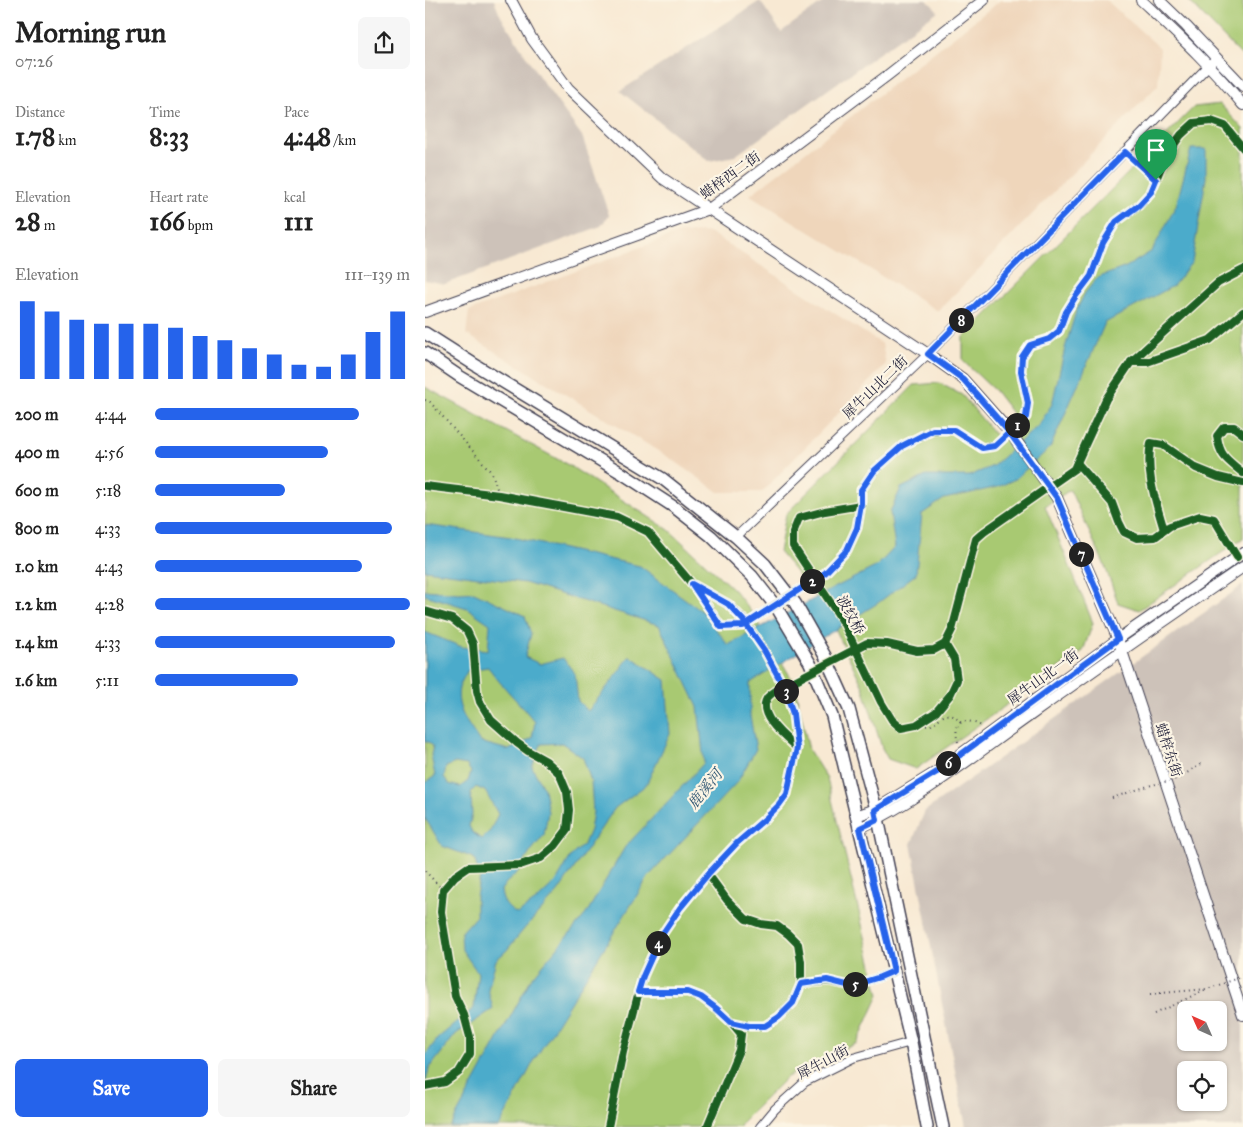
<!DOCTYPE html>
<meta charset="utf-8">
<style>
body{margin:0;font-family:"IM FELL Great Primer","Noto Serif SC",serif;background:#f6f6f6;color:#222;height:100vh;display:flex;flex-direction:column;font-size:19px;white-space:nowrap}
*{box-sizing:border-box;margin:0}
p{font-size:16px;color:#767676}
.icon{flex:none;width:28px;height:28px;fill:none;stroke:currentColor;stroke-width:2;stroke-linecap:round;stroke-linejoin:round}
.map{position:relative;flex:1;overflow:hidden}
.panel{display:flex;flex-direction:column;background:#fff;width:425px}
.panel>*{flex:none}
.needle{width:32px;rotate:315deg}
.controls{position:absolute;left:752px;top:1001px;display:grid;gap:10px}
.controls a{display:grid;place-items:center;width:50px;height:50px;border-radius:8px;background:#fff;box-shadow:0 1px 4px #0004;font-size:25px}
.pin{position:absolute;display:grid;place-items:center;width:42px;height:42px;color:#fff;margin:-51px -21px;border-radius:50% 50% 50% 0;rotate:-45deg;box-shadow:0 0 5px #0007}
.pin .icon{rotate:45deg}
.km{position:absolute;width:25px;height:25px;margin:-12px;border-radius:50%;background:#222;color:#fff;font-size:14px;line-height:25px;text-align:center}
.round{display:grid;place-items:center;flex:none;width:52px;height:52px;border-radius:8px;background:#f6f6f6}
.headline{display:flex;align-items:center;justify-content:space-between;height:85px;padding:0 15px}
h1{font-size:28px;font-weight:700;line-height:38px}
.figures{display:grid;grid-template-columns:repeat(3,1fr);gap:8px;height:85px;padding:5px 15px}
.figures div{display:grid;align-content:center}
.figures b{font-size:25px;font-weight:700}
.figures small{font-size:14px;font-weight:400}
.figures p{font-size:14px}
.chart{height:140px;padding:10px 15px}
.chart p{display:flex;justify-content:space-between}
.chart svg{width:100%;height:90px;margin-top:5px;stroke:#2563eb;stroke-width:6}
.cta{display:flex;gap:10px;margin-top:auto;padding:10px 15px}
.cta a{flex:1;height:58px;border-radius:8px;background:#2563eb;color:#fff;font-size:20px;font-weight:700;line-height:58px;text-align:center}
.cta a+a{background:#f6f6f6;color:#222}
ul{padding:0 15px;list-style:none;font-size:16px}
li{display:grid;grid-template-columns:80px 60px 1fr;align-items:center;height:38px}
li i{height:12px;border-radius:6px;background:#2563eb}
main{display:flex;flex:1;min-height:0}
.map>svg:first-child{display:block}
.built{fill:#efd6bb}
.industrial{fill:#cdc2b9;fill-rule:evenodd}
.green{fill:#a8c972;stroke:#657656}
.water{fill:#4cabcb;stroke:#376683;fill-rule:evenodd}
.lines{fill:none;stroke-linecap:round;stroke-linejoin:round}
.minor-casing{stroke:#424052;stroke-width:10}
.tertiary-casing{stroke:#424052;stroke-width:12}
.secondary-casing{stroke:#424052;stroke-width:14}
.path{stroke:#424052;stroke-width:2;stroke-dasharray:1 4;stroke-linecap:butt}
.minor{stroke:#fff;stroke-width:8}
.tertiary{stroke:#fff;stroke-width:10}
.secondary{stroke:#fff;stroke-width:11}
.path-bridge{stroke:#424052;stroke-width:2;stroke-dasharray:1 4;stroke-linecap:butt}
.cycleway-casing{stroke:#fcf5e5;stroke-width:11}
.cycleway{stroke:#1b5e20;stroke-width:8}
.route-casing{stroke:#fff;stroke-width:10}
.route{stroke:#2563eb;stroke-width:6}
.labels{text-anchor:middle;stroke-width:4.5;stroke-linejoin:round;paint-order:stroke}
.street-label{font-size:14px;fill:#22223b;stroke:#fcf5e5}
.water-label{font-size:15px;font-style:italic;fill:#335975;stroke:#fcf5e5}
</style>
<main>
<section class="panel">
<div class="headline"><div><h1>Morning run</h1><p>07:26</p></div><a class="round"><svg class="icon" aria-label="share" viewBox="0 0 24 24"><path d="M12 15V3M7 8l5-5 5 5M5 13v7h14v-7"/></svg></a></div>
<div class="figures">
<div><p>Distance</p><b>1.78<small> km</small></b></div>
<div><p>Time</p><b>8:33</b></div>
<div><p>Pace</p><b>4:48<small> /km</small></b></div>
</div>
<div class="figures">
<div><p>Elevation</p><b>28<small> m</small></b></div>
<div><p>Heart rate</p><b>166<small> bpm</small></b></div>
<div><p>kcal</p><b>111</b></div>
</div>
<div class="chart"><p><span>Elevation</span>111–139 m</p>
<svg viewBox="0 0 160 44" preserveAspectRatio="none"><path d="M5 44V6M15 44V11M25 44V15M35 44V17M45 44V17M55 44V17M65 44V19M75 44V23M85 44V25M95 44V29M105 44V32M115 44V37M125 44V38M135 44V32M145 44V21M155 44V11"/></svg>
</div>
<ul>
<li><b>200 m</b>4:44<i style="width:80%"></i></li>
<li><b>400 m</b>4:56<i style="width:68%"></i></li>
<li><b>600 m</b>5:18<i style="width:51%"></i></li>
<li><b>800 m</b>4:33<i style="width:93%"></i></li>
<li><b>1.0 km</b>4:43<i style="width:81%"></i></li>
<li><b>1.2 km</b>4:28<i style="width:100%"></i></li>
<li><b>1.4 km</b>4:33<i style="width:94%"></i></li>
<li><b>1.6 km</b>5:11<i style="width:56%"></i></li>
</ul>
<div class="cta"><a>Save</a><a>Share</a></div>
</section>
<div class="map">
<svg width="818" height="1127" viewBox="0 0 818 1127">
<rect width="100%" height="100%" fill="#fcf5e5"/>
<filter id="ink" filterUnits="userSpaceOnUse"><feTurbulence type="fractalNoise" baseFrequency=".02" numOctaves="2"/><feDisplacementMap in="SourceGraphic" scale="10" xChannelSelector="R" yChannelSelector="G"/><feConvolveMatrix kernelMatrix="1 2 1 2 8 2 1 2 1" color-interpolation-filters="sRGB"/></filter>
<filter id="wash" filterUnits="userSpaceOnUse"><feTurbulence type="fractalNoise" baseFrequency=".0096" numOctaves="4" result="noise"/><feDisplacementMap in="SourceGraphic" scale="20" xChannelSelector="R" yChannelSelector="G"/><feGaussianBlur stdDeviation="1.12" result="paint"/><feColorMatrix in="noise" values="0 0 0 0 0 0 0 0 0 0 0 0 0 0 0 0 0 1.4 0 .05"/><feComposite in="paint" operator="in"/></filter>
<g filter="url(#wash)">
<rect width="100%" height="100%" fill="#f8e9d3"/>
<g class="built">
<polygon points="576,0 681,0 735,48 733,85 513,311 325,195"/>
<polygon points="284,232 457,344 461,364 337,492 294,492 248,460 41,334 44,311 254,233"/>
</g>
<g class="industrial">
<polygon points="0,0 69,0 74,13 115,78 157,136 184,215 176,226 20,284 0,280"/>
<polygon points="401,0 502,0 513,11 310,156 284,161 195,91 335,1 356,32"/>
<path d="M818,585v542h-277l-55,-283 14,-33zM761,1010h33v32h-33zM761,1070h33v32h-33z"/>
</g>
<g class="green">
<polygon points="763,0 818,0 818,57"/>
<polygon points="795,104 818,129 818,538 714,610 693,603 680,566 645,490 620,506 668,623 658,651 491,769 463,759 457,748 438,687 410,628 386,590 354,552 361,514 489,385 514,383 537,395 572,437 593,421 570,391 538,361 538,338 769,107"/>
<polygon points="0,387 145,466 244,530 309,590 331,618 369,683 384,750 402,779 454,995 432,1043 362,1077 317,1122 315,1127 0,1127"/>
</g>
<g class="water">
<polygon points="766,149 781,149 781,178 767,262 748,286 680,323 649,394 625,448 590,479 573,487 519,499 497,514 491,574 453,603 325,683 325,716 331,749 313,781 224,876 110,1059 74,1127 25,1127 106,979 161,914 200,847 279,763 273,707 234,625 100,583 0,570 0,525 86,537 215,566 278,612 303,645 409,588 452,566 470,547 465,512 476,488 501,476 544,476 568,466 614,425 627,404 640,348 651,311 660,293 672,278 701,267 727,251 751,206"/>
<path d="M0,590l34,3 15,-1 51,24 6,18 -6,23 15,7 23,-6 12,16 3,27 10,10 23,-29 19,-26 36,24 4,54 -24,51 -31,23 -57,84 -33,36 -19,23 -10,9 -8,29 5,20 -37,25 -27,35 -4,16v-29l13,-18 36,-30 4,-35 -16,-23 -1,-17 15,-17v-20l4,-19 -6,-19 -32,-12 -17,-28v-35l10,-7 -4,-21 2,-9 -4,-4h-4v-110l37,15 26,3 2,-26 -23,-16 -42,-13zM63,667c14,20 32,36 47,55l-3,16 -23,12 -29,-8c-11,-17 -25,-33 -21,-54 2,-6 6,-13 9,-18zM137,743l21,15 8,23 2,31 -3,18 -6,14 -13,12 -15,26 -20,19 -19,13c-10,-6 -15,-12 -16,-24l5,-7 11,-10 14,-22 13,-16 4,-23 -4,-23 -12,-22 9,-23zM30,763l12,2 4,7 -3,9 -8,6 -11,-3 -5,-7 2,-10zM51,787l9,4 13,23 -8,17 -9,8 -9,-7 -3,-6 3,-11 -1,-23z"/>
</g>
</g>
<g filter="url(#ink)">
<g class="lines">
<g class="minor-casing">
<g id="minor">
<polyline points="311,537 503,354 791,58"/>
<polyline points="335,1127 350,1109 380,1082 428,1058 486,1042"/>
</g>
</g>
<g class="tertiary-casing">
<g id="tertiary">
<polyline points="86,0 107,39 143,88 237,178 503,354 538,379 585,432 632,498 693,639 818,1015"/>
<path d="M716,0c35,33 72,67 102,105"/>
<polyline points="734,0 761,26 818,86"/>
<polyline points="0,312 284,209 463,75 559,0"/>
<polyline points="431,816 451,809 511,772 693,639 818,553"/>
<path d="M435,828c60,-29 113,-72 168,-111 71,-51 143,-101 215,-150"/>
</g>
</g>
<g class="secondary-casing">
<g id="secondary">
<polyline points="0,333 47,363 238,479 311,537 340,564 370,603 400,656 424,709 451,809 518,1127"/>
<polyline points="0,353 34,376 195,472 249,507 286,536 327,576 352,608 385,663 407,716 486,1042 502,1127"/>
</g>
</g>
<g class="path">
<polyline points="707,158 731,180"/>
<polyline points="0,400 5,402 67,473 74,495"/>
<path d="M491,725l14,1c13,-10 18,-18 31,-3"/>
<path d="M533,742c-6,-20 6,-26 23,-16"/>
<polyline points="0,871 18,890"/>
<polyline points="729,1014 782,989"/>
</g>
<use href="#minor" class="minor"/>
<use href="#tertiary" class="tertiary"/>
<use href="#secondary" class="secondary"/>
<g class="path-bridge">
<polyline points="687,798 723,786 752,779 778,763"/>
<polyline points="725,994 782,989 814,978 818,975"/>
</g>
<g class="cycleway-casing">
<g id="cycleway">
<polyline points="706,362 722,362 785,340 818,312"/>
<path d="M818,434l-9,-7h-10l-7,9c3,22 11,24 26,37"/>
<polyline points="652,463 687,503 694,522 699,532 712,538 730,537 745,526 775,516 789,519 812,557"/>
<polyline points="0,486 74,495 192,517 223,532 267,584 303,604 319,620 339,650 360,689 368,714 372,748 362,794 354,805 341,818 312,843 283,874 255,908 236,936 218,976 198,1052 183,1127"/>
<polyline points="436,505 400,511 374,518 368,533 368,546 417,620 456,702 467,720 476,728 491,725 511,712 525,695 532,680 529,659 520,644"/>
<path d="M739,530c-8,-28 -19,-57 -13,-87l12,2 33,23 22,9 25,6"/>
<polyline points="269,586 296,627 318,626 400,573 422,550 432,528 436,505 436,490 449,471 477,446 508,430 529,430 557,448 570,446 601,417 603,403 596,371 597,357 605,345 624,339 634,331 641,312 651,296 666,276 678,243 691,222 714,205 726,192 740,157 756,135 769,123 786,121 800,126 818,148"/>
<polyline points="0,611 27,619 42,631 48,644 52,691 55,702 66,720 92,743 103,751 121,761 134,773 142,792 144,810 142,830 130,846 116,858 95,865 43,867 30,876 18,890 16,912 30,996 39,1015 45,1037 45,1054 34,1072 20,1082 0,1086"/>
<path d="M372,748c-11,-10 -42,-34 -29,-51 2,-2 6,-5 9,-7l90,-47 20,1 30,7 17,-1 11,-6 7,-14 24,-91 8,-7 90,-63 32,-70 25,-37 87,-79 25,-13"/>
<polyline points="283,874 302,900 321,919 336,924 352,926 363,934 373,944 376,962 376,984 368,1003 354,1017 340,1026 324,1026 306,1022"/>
<polyline points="376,984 403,981 426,986 455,977 469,971"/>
<polyline points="213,992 263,992 276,997 292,1009 306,1022 316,1034 314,1050 282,1127"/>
</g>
</g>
<use href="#cycleway" class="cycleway"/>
</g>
</g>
<g class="lines" filter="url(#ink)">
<g class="route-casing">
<polyline id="route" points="731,180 726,192 714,205 691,222 678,243 666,276 651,296 641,312 634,331 624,339 605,345 597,357 596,371 603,403 601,417 570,446 557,448 529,430 508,430 477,446 449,471 436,490 436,505 432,528 422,550 400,573 318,626 296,627 267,584 303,604 318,620 339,650 360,689 368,714 372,748 362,794 354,805 341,818 312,843 283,874 255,908 236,936 218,976 213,992 263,992 276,997 292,1009 306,1022 324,1026 340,1026 354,1017 368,1003 376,984 402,980 426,986 455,977 469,971 435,828 452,820 450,810 512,772 693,639 632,498 584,432 538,379 503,354 700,152 731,180"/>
</g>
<use href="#route" class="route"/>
</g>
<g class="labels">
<g class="street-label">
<text transform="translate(305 175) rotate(-36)" y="5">蜡梓西二街</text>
<text transform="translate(450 387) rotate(-44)" y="5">犀牛山北二街</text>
<text transform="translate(426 615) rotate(61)" y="5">波纹桥</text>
<text transform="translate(618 677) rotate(-36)" y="5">犀牛山北一街</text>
<text transform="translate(744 750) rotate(72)" y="5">蜡梓东街</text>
<text transform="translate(398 1062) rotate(-28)" y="5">犀牛山街</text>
</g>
<g class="water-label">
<text transform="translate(280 789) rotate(-51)" y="5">鹿溪河</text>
</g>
</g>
</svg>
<div class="controls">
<a><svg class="needle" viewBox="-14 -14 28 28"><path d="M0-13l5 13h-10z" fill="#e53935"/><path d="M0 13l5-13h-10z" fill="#767676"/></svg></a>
<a><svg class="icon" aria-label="locate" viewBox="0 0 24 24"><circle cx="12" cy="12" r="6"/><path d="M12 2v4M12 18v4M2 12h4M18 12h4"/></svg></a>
</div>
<div class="pin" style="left:731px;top:180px;background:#1e9e55"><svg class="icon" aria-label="arrive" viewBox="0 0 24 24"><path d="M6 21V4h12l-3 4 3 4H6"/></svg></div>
<b class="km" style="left:592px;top:425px">1</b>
<b class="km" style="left:387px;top:581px">2</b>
<b class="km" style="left:361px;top:691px">3</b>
<b class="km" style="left:233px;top:943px">4</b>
<b class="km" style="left:430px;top:984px">5</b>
<b class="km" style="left:523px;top:763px">6</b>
<b class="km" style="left:656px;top:554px">7</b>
<b class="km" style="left:536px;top:320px">8</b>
</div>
</main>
